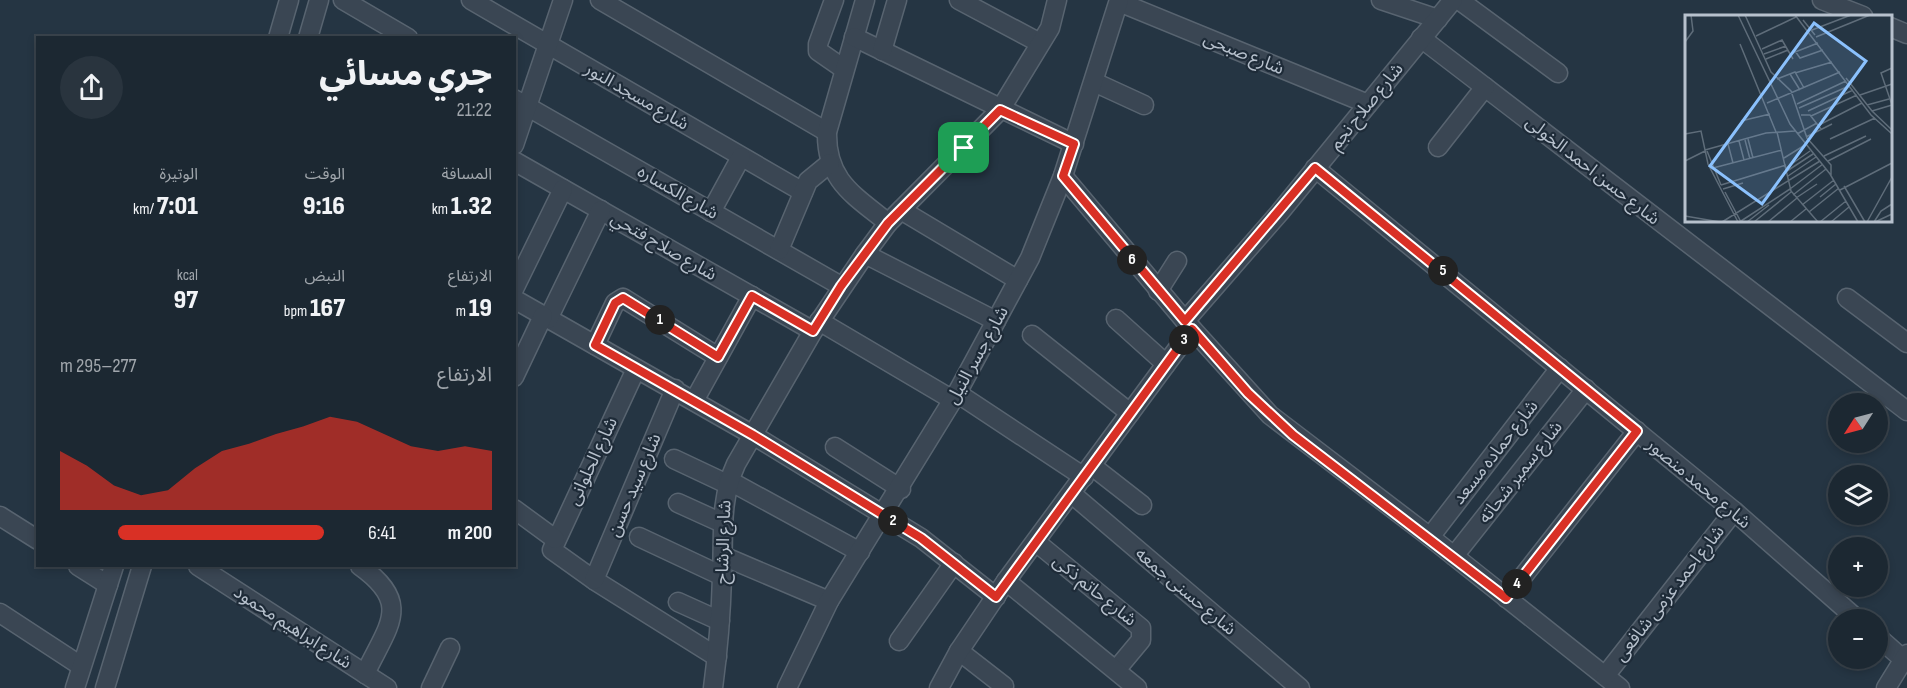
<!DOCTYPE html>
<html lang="ar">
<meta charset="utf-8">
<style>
body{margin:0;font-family:"Sofia Sans Condensed","Noto Sans Arabic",sans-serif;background:#29343e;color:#f1f3f6;direction:rtl;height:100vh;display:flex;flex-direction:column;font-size:22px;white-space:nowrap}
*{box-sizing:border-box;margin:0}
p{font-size:20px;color:#a0a6ac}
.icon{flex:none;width:33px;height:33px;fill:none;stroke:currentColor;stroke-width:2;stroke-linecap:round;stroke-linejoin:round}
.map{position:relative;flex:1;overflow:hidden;direction:ltr}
.drawer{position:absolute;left:36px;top:36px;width:480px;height:531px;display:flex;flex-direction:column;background:#1c2832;border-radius:0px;box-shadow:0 3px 9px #0003,0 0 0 2px #3a444d;direction:rtl}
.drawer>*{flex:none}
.needle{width:39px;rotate:234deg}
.buttons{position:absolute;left:1828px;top:393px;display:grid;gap:12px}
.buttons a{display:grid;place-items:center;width:60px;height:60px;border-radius:50%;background:#1c2832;box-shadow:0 3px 9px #0003,0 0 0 2px #3a444d;font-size:30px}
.pin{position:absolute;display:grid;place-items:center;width:51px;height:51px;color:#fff;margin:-26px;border-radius:12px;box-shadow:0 3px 9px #0006}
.km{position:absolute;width:30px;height:30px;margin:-15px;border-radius:50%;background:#222;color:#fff;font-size:16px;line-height:30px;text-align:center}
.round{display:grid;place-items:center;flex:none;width:63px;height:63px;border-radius:32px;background:#29343e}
.summary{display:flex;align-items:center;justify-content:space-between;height:102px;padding:0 24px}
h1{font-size:33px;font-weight:800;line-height:45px}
.figures{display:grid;grid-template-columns:repeat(3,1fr);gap:9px;height:102px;padding:6px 24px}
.figures div{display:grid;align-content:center}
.figures b{font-size:26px;font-weight:800}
.figures small{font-size:16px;font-weight:400}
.figures p{font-size:16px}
.chart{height:168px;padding:12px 24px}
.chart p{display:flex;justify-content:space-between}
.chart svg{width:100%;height:108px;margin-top:6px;fill:#d93025;opacity:.7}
ul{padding:0 24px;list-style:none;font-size:20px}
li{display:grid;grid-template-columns:96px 72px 1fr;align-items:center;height:45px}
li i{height:15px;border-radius:8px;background:#d93025}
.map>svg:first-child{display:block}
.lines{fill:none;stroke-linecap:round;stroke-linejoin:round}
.minor-casing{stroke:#586470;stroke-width:21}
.minor{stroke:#3a4653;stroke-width:18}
.route-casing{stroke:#fff;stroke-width:12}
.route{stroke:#d93025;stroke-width:8}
.labels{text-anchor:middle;stroke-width:4.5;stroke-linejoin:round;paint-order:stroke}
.street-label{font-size:18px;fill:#b7c1cd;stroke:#1e2b38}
.inset-road{fill:none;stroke:#5f6d7a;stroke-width:1.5}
.view{fill:#8bc1fd;fill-opacity:0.15;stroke:#8bc1fd;stroke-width:3}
.inset-edge{fill:none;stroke:#b7c1cd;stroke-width:3}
</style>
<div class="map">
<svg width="1907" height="688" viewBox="0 0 1907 688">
<rect width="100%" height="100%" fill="#253543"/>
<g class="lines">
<g class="minor-casing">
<g id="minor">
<polyline points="343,0 408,38"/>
<polyline points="471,0 803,192"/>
<polyline points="600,0 827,132"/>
<polyline points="834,0 818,44 818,51 844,69"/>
<path d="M865,0l-38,132c-1,49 27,63 61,91"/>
<polyline points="959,0 1040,43"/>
<polyline points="1381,0 1438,19"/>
<polyline points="1459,0 1558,73"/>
<polyline points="1822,0 1863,16"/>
<polyline points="1119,2 1368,104"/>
<polyline points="1890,27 1907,34"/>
<polyline points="854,37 1074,144"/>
<polyline points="278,38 289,0"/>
<polyline points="308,38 319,0"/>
<polyline points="1421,38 1907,411"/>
<polyline points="882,51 897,0"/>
<polyline points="1094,82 1144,105"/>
<polyline points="514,99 841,286"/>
<polyline points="514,145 563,0"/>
<polyline points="1438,147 1485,87"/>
<polyline points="514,161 813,331"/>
<polyline points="1315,168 1734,511 1858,620"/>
<polyline points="1063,176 1185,321 1270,415 1430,537 1620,688"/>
<polyline points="901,210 1018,280"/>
<polyline points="711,212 741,157"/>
<polyline points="779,250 808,181 830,163"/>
<polyline points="865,254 996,321"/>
<polyline points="514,289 563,189"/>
<polyline points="1158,291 1177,261"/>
<polyline points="1847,298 1907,343"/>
<polyline points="514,299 753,435 921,538 996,597"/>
<polyline points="548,319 601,210"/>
<polyline points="1116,319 1166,364"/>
<polyline points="819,321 953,400"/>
<polyline points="1185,321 1280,212 1453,0"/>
<polyline points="1032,335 1130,413"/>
<polyline points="595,345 615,303 623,298 718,357"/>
<polyline points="636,369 552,550 594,580 717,657"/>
<polyline points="514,377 543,316"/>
<polyline points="957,393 1084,477"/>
<polyline points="694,401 752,296"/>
<polyline points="835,447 901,489"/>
<polyline points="674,459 727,484"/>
<polyline points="1092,466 1142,505"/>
<polyline points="728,480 860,552"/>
<polyline points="1072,494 1300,688"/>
<polyline points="678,503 722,523"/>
<polyline points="514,509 555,539"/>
<polyline points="0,516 38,540"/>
<polyline points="639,537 722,576"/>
<polyline points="1430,537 1560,368"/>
<polyline points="1036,542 1141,628 1141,640 1116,670"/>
<polyline points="723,556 829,601"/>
<polyline points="1454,556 1586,389"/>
<polyline points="78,566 108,585"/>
<polyline points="198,566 387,688"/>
<path d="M360,566c53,38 28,59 5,108"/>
<polyline points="594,580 675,389"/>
<polyline points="1006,581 1137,688"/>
<polyline points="1506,598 1637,431"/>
<polyline points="678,602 720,621"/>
<polyline points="0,613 81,666"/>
<polyline points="1878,637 1904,660"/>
<polyline points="899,641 954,563"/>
<polyline points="959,651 1004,686"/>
<polyline points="1605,676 1734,511"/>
<polyline points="75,688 114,566"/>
<polyline points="105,688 142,566"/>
<polyline points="431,688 450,648"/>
<path d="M713,688c5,-37 8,-74 9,-111 2,-40 -3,-76 14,-113l77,-133 52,-77 23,-31 112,-113 50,-82 7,-28"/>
<polyline points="787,688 829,601 957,393 1030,258 1063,176 1119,0"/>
<polyline points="939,688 959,651 1006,581 1192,329"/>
<polyline points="1886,688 1907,654"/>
</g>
</g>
<use href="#minor" class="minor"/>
</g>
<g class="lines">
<g class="route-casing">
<polygon id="route" points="1000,110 1074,144 1063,176 1185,321 1315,168 1637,431 1506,598 1293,435 1248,393 1192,329 996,597 921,538 753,435 595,345 615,303 623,298 718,357 752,296 813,331 841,286 888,223"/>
</g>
<use href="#route" class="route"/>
</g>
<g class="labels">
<g class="street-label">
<text transform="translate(1244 53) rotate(22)" y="6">شارع صبحى</text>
<text transform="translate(637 96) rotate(30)" y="6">شارع مسجد النور</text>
<text transform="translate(1366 106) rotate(-51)" y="6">شارع صلاح نجم</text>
<text transform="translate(1593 170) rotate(38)" y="6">شارع حسن احمد الخولى</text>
<text transform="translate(678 192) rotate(30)" y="6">شارع الكساره</text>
<text transform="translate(664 246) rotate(30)" y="6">شارع صلاح فتحي</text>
<text transform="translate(977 355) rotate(-61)" y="6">شارع جسر النيل</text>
<text transform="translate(1495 452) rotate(-52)" y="6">شارع حماده مسعد</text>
<text transform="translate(592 461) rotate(-65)" y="6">شارع الحلوانى</text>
<text transform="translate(1520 472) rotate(-52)" y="6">شارع سمير شحاته</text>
<text transform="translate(1699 483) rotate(40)" y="6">شارع محمد منصور</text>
<text transform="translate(634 485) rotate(-67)" y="6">شارع سيد حسن</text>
<text transform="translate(723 542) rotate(-88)" y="6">شارع الرشاح</text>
<text transform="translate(1095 590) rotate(39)" y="6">شارع حاتم ذكى</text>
<text transform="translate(1186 591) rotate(40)" y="6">شارع حسنى جمعه</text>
<text transform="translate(1669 593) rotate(-52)" y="6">شارع احمد عزمى شافعى</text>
<text transform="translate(293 627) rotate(33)" y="6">شارع ابراهيم محمود</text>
</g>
</g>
<g transform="translate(1685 15)">
<rect width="207" height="207" fill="#253543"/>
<path class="inset-road" d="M53,0l52,109 40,50 28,48M60,0l26,57 20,19 16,47 24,27v10M110,0l76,100 21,19M118,5l12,15M127,15l39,-15M71,21l40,-19M131,22l54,-22M0,27l8,-11 -2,-16M55,29l36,88M77,34l20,-9 11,19M110,36l5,7 23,-8M79,39l22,-8M105,39l28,-11M81,44l22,-9M110,58l37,-11M105,59l10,16M161,63l26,33 20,19M92,64l18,-7 9,16M175,80l32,-11M82,88l73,-31M112,89l49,-23M182,90l22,-6M207,90l-11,-32 11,-5M114,93l50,-22M123,96l45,-21M187,96l20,-6M116,100h9l11,14M126,101l46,-21M56,106l29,-7M136,109l41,-21M92,117l14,59 27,31M0,119l16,-3 7,33 30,58M112,119l20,-11M121,122l26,-13M63,124l5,19M145,124l45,-21M60,125l5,19M54,126l5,19M43,129l5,19M20,135l61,-17 29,-2M22,136l14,34M139,141l42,-20M99,143l21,-13M0,146l20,-10M143,146l43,-22M28,153l69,-18M101,153l24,-17M102,156l26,-17M103,161l28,-19M36,170l65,-20M159,171l21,36M38,174l20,-6M105,174l33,-25M155,175l52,-27M40,177l16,30M108,180l33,-26M135,182l16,-13M111,183l21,-14M117,190l32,-25M124,197l30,-24M0,201l35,6M56,206l49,-32M37,207l98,-61M62,207l22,-17M69,207l37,-30M83,207l29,-24M105,207l16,-13M135,207l26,-21M146,207l18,-15M182,207l25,-45M189,207l7,-11 11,-7M190,207l17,-8"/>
<path class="view" d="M129,8l52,38 -104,143 -52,-38z"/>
<rect width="207" height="207" class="inset-edge"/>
</g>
</svg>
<div class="buttons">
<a><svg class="needle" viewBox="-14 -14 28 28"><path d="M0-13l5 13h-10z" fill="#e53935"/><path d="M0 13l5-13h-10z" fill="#a0a6ac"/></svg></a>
<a><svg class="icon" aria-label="layers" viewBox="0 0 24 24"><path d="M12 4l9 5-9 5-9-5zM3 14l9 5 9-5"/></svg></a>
<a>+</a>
<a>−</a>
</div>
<div class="pin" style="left:964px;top:148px;background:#1e9e55"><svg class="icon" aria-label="arrive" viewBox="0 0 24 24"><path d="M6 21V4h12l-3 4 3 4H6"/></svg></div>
<b class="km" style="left:660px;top:320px">1</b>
<b class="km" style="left:893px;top:521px">2</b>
<b class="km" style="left:1184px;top:340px">3</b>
<b class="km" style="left:1517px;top:584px">4</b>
<b class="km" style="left:1443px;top:271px">5</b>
<b class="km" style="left:1132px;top:260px">6</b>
<section class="drawer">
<div class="summary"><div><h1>جري مسائي</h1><p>21:22</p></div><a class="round"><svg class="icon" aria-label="share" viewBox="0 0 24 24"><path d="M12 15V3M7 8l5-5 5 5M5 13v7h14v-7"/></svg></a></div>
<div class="figures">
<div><p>المسافة</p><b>1.32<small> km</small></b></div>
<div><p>الوقت</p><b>9:16</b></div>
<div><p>الوتيرة</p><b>7:01<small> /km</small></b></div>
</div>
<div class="figures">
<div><p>الارتفاع</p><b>19<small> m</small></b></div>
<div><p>النبض</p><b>167<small> bpm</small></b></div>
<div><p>kcal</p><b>97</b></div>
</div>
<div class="chart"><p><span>الارتفاع</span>277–295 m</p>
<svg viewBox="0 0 160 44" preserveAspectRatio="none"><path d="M0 44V20L10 26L20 34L30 38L40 36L50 27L60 20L70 17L80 13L90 10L100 6L110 8L120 13L130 18L140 20L150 18L160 20V44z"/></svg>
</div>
<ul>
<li><b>200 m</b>6:41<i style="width:78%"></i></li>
</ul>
</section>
</div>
